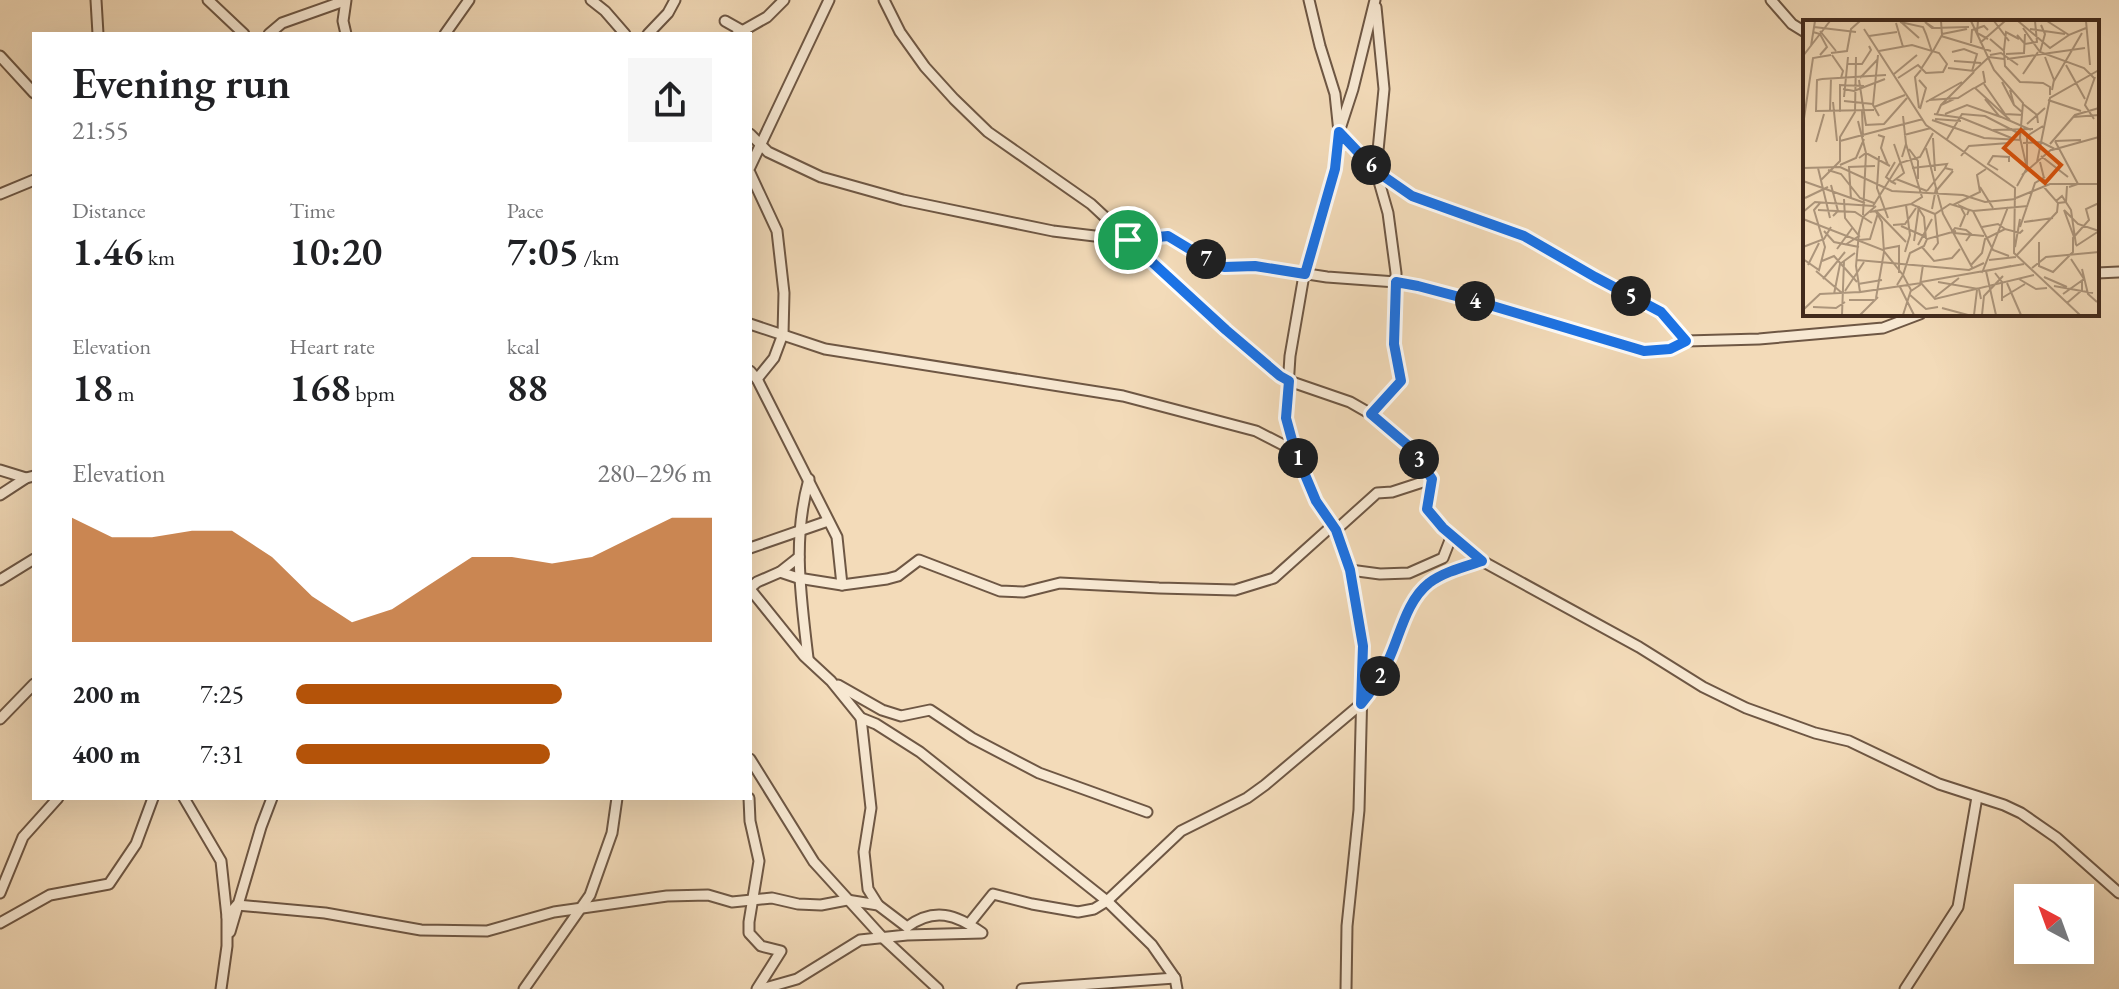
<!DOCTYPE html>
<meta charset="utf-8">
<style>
body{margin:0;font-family:"EB Garamond",serif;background:#f6f6f6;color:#202124;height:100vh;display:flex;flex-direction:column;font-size:30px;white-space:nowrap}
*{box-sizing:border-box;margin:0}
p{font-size:26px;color:#757577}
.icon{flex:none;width:44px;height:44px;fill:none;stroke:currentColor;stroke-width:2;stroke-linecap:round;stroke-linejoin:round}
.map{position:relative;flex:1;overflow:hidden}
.drawer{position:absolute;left:32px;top:32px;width:720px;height:768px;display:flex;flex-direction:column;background:#fff;border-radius:0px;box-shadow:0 8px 32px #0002}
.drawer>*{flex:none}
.needle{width:52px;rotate:319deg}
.tools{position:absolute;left:2014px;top:884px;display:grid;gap:16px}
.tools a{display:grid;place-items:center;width:80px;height:80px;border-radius:0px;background:#fff;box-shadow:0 8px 32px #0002;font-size:40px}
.pin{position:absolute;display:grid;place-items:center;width:68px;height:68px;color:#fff;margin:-34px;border:4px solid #fff;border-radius:50%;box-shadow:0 2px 8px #0007}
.km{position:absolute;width:40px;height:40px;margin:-20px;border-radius:50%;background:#222;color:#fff;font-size:22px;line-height:40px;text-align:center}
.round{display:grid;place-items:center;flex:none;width:84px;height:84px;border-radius:0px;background:#f6f6f6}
.head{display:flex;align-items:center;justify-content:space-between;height:136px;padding:0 40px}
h1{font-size:44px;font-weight:600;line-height:60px}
.stats{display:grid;grid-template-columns:repeat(3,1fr);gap:12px;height:136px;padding:8px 40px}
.stats div{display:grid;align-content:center}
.stats b{font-size:40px;font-weight:600}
.stats small{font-size:22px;font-weight:400}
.stats p{font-size:22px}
.chart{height:224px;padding:16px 40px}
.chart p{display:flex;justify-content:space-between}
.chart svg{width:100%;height:144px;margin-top:8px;fill:#b45309;opacity:.7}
ul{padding:0 40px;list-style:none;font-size:26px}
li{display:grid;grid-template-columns:128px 96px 1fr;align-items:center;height:60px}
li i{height:20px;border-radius:10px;background:#b45309}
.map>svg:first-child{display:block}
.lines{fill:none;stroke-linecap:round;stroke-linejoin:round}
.street-casing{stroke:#6e5744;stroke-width:13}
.street{stroke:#f7e8d2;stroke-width:9}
.route-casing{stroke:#fff;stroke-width:16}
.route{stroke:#1a73e8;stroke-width:10}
.inset-road{fill:none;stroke:#ac957b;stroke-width:2}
.view{fill:#d7540e;fill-opacity:0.15;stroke:#d7540e;stroke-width:4}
.inset-edge{fill:none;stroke:#422b1d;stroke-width:4}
</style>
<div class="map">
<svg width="2119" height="989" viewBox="0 0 2119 989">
<rect width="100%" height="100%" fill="#f3dbb9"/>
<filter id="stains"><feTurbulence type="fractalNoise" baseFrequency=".0025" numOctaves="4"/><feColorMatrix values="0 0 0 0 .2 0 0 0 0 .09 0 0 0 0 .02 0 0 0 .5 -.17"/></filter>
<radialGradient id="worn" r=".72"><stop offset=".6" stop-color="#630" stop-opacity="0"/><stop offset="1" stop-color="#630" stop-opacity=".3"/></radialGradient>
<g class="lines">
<g class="street-casing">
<g id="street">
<polyline points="96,0 98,34"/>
<polyline points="208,0 244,34"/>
<polyline points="346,0 343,21 346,34"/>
<polyline points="591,0 605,11 625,34"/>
<polyline points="884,0 900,32 925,67 954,99 988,132 1091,204 1226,330 1280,376 1289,381 1350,402 1371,414 1411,448 1432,479 1392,492 1377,493 1336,530"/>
<polyline points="1309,0 1320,46 1335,94 1339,132 1376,171 1412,196 1524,236 1595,277 1661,312 1686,341"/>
<polyline points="1771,0 1792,24 1805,32"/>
<polyline points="725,21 741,30"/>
<polyline points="269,34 282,23 344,1"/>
<polyline points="445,34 469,0"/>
<polyline points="648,34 668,13 675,0"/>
<polyline points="737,34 767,17 784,0"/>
<polyline points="0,56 34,93"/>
<polyline points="750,134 768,152 821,177 903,200 1053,231 1128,240 1168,236 1206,259 1224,267 1255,266 1327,277 1396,282 1418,286 1486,304 1644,351 1670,349 1686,341 1759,339 1883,328 1920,314"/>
<polyline points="750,167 829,0"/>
<polyline points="750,173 777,231 784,293 783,334 774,358 757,379"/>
<polyline points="0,194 34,180"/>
<polyline points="2097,273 2119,272"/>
<polyline points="750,324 825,349 1123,396 1256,431 1295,451"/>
<polyline points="750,371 757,379 837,537 842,585"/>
<polyline points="1371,414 1401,381 1394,344 1396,273 1388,213 1376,171 1384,89 1376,7"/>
<polyline points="0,470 26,478"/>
<polyline points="1432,479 1427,509 1443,528 1482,561 1639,647 1703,687 1746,708 1815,733 1849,741 1939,784 2004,805 2021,813 2057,838 2119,893"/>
<polyline points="0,495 26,478 34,476"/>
<polyline points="750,548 828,521"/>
<polyline points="1350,570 1380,574 1409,573 1443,558 1452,535"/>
<polyline points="780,572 798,578 842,585 887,579 898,576 919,560 1000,591 1024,592 1060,583 1159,588 1235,590 1274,578 1333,525"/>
<polyline points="0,580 34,559"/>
<polyline points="750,588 757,582 780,572 799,557"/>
<polyline points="750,589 804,656 831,681 861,718 876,724 920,752 1107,901 1152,945 1175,978 1177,989"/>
<path d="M808,658c-7,-61 -16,-118 1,-179"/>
<polyline points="838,685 882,710 901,716 930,710 972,738 1039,773 1147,812"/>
<polyline points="861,718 871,808 864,852 868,889 878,905"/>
<polyline points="0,719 34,684"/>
<polyline points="750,759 814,862 883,938 938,989"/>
<polyline points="184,798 221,861 227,917 227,946 221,989"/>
<polyline points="749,798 750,821 759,861 749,922 749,933 761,946 781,951 757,989"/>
<polyline points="0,893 23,837 58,798"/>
<path d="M227,917l10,-12 88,8 96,17 66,1 67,-19 113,-16 41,-1 24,7 40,-4 26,6 23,1 26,-5 31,5 29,22c27,-20 49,-13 75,6l-75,2 -47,5 -63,39 -35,10"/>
<polyline points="0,923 50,895 109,884 136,844 153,798"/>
<path d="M969,924l24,-30 39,10 46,8 16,-3 13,-8 74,-70 66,-33 18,-13 96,-81c11,-13 20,-28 27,-43 12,-25 18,-60 41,-78 15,-12 36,-16 53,-22"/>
<polyline points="230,932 261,827 272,798"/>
<polyline points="524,989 590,895 612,833 617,798"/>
<polyline points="1022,989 1175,978"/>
<polyline points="1346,989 1347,926 1359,810 1363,646 1350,570 1336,530 1316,501 1295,451 1286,418 1290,356 1304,275 1335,169 1339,132 1353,89 1375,0"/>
<polyline points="1905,989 1958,907 1977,797"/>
</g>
</g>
<use href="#street" class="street"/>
</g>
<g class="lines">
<g class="route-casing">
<path id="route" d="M1339,132l37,39 36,25 112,40 71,41 66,35 25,29 -16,8 -26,2 -158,-47 -68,-18 -22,-4 -2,62 7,37 -30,33 40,34 21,31 -5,30 16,19 39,33c-18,6 -38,11 -53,22 -23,18 -29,53 -41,78 -7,15 -16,30 -27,43l2,-58 -13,-76 -14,-40 -20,-29 -21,-50 -9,-33 3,-37 -9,-5 -54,-46 -98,-90 40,-4 38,23 18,8 31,-1 50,8 30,-105z"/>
</g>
<use href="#route" class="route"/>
</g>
<g transform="translate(1803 20)">
<rect width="296" height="296" fill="#f3dbb9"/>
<path class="inset-road" d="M168,1l23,49 29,33 -3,35 7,30M175,1l-1,12 11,6M191,1l15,20M215,1l32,27 19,-13M244,1l22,14 17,-7M283,1l4,44M97,2l23,5 3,7 6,18 -11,17M98,2l18,16M93,3l7,24M11,7l42,5M131,8l-9,-6 7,6 37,-1M220,8l17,24 44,16 10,10M61,9l62,96 89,63 -1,65 66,62M227,9l35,5M17,11l16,20M10,12l7,2 7,13 -7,8M139,14l25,-5M214,15l8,9 12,-2 -2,-21M66,16l28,-4M138,16l50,15M187,19l14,12 1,15 15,16 23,1 7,4v8M168,23l1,-13 12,-4 4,4M177,23l25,-22M8,26l4,-25M201,30l2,-18 13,7M76,31l33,-6 27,8 8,11 -4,8 -17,1 -8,-8 -20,13M130,31l9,-16 -1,-14M149,32l12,-3 13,5 -5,17M237,32l5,-18 -4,-9M28,33l16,-2 4,-22 9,-8M203,34l18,-1 1,-19M29,35l11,16 -2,7M75,35l-5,50 6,11M187,35l11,-2 17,12M0,36l27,-35M242,37l9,23 -2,10M204,39l78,-11M151,41l27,2M45,44h14l9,-14 -2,-4M263,45l19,34M145,48l26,3 15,-14 15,2M180,51l2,11 -10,6 35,32M91,54l23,-19M220,54l15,-22M57,58l18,-19M19,59l-5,1 -1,31 58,-1M19,59l64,-4M56,60l7,45M116,60l7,8 -6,21M251,61l28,-48M199,62l12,23M181,64l21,30 18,1M40,69l11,2 31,-12M207,70l4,15 8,7M41,77l4,-40M182,79l14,17 32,14M126,80l29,-2 16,-10M245,80l33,11M41,81l29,3M30,82l4,39M123,82l36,-20M220,84l14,11 1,8M138,85l33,-33M71,87l31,-12M116,88l-4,-31 6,-7M27,91l1,-33M59,91l1,26M37,92v-27l24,1M131,94l28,4 52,21M134,94l4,-9 13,-6M142,94l22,-9 34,12M270,97l26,-2M132,99l26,2M291,99l-9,-14 10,-28M129,100l52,18 37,2M55,101l8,32 -3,62M224,104l18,-16M0,105l10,-67 18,-3M62,105l19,-1 23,-26M190,110l40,-1M75,115l6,2 -3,11 7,17M101,115l27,-7M130,118l2,33M144,119l15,-25 23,2 35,18M37,121l83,-22M252,121l23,43 -9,3M252,121l26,-1M13,122l8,-28M91,124l10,29 -12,9 4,2M103,124l16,53 -11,7M247,124l25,-29 24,-7M123,128l10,40 -4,21M106,129l9,12v18M249,130l47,-13M76,136l-2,32 11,30M158,136l8,-10 40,-3M238,136l27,21M99,137l4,-13 -3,-28M56,138l7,-5 24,13M234,142l13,-64 49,-28M237,142l6,24M37,145l16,-7 8,-19M45,147l27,-1M46,147l2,32M0,148l37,-1 52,24 71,4 22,7 31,-3M15,148l12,50M109,148l35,-4 -2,4 8,2M25,150l13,4 19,24 14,5M195,150l-10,-6 5,-8 16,1v5M219,155l31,-27 -12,-6 -18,1M93,159l31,12M18,160l19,-19v-24l15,-25 1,-55M0,161l62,22M89,162l-6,-5 9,-15M28,165l7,26 -5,5M214,166l10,-18v-32l16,-10M177,167l13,21M133,168l7,26 30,55M124,171l18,-23M133,171l17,-20M2,178l23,-11M213,178l34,-14h49M41,179l1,19 14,18 -14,9M253,181l6,-5 9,14 5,35M255,183l8,-1 1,-16M150,185l27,-13 -3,-17 9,-6M73,186l-13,11 -4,15 -3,34 4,26 61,-9 14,16 99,-24M114,186l7,11 2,22M15,190l37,2 17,11M72,190l7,12 2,30 -8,46M261,190l14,14 21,7M261,190l10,27M170,191l20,39 16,6M0,192l12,-10 58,4 27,-43 20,-6 13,-24M67,192l41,-8 24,10 15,-10 23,7 55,-5M0,199l80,31 20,25 -6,10M221,202l29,-4M90,205l12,-1 11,-16M98,206l25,11M157,207l5,-12 -5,-9 9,4 -2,5M179,207l16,-3 7,5M217,207l15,-44 10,-6M21,211l10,11 25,5M148,213l4,-5 11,2 5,4 -5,7M151,213l30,3M56,220l11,-1 8,-26 28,29M111,221l5,-35M236,222v24l14,6 20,-20v-14l16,-18 -3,-11 13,-6M115,225l14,-26M273,226l23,-15M0,227l21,-8 7,-12M119,227l12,14 18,-3 8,-9M212,227l5,-28M34,229l16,-22M80,229l16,-3v27M130,230l5,-7 -3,-29M102,232l5,-17 -4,-30M213,236l41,-44 1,-9 -15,-17M0,239l16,11 6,-23 -11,-37 6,-7M54,240l112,10 15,-7M186,240l27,-3M19,241l12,-5 23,26M5,245l11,-22M168,245l11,-12 3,-14 20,-10 15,4 3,-3M229,248l14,-11 53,-5M279,249l6,25 9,8M13,251l26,22M179,253l26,-66M192,253l7,9v19M241,257l23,10M20,259l22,-27M216,259l17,10 11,-1M118,262l103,-18M135,262l41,7 2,10M204,263l14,32M55,264l24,-4M251,266l39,7M97,267l14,28M42,271l19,-29M108,271l9,-6 3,-20M31,274l6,-30 15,-11M260,274l21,-15 -13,-20M107,275l16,14 12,-2M132,277l24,-19M199,278l23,-14M46,280h25M264,283l15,-13v-9M10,287l23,1 9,-6M139,288l26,7M0,290l17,-16 40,-2M39,295l2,-54M57,295l18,-18M100,295l8,-25 -8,-15 7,-22 14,-7 3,-7 29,-8M171,295l3,-25M179,295l2,-19 19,-20M193,295l-10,-44 25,-5"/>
<path class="view" d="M218,110l40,35 -16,18 -41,-35z"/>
<rect width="296" height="296" class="inset-edge"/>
</g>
<rect width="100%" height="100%" filter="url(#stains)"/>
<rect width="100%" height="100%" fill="url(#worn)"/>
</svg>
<div class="tools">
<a><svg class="needle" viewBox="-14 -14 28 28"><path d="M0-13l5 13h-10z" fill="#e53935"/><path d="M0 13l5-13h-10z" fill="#757577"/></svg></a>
</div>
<div class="pin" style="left:1128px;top:240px;background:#1e9e55"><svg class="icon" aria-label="arrive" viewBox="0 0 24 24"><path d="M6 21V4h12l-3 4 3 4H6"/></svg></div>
<b class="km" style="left:1298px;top:458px">1</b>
<b class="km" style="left:1380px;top:676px">2</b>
<b class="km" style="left:1419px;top:459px">3</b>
<b class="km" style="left:1475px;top:301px">4</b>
<b class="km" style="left:1631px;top:296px">5</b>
<b class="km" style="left:1371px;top:165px">6</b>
<b class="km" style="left:1206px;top:259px">7</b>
<section class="drawer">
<div class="head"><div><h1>Evening run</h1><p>21:55</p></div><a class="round"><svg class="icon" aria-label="share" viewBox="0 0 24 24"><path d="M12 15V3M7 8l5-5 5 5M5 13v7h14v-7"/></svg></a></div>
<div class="stats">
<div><p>Distance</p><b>1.46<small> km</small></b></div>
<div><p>Time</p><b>10:20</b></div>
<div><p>Pace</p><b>7:05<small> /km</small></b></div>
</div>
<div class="stats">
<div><p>Elevation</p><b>18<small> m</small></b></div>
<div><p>Heart rate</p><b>168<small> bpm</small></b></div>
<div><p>kcal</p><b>88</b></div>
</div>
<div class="chart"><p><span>Elevation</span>280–296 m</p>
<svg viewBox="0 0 160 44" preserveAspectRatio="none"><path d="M0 44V6L10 12L20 12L30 10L40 10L50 18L60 30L70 38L80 34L90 26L100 18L110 18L120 20L130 18L140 12L150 6L160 6V44z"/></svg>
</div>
<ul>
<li><b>200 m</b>7:25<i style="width:64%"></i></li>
<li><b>400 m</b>7:31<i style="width:61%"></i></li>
</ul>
</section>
</div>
